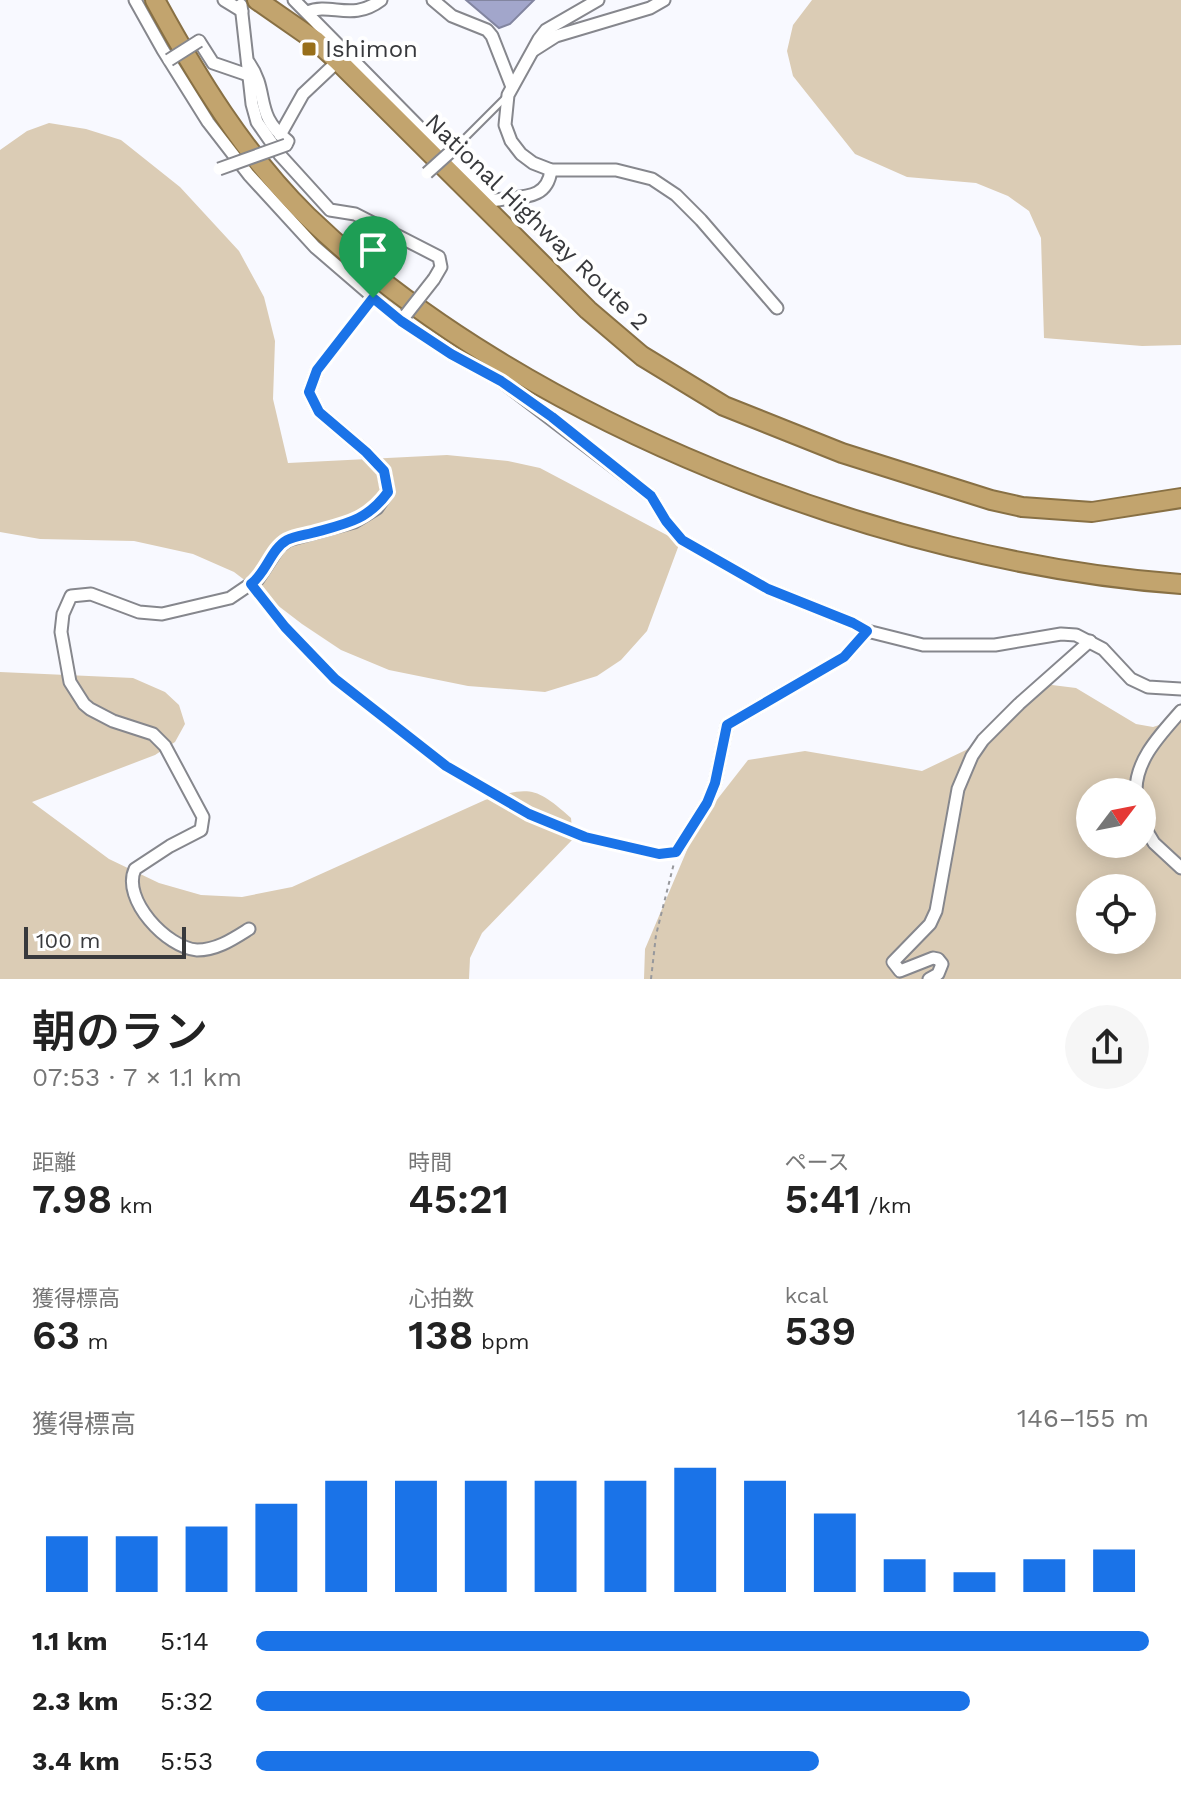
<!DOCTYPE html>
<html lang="ja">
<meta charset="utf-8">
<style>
body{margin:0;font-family:"Work Sans","Noto Sans JP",sans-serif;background:#f6f6f6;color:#222;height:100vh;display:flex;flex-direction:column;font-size:30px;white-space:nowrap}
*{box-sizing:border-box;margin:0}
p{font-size:26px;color:#767676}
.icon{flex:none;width:44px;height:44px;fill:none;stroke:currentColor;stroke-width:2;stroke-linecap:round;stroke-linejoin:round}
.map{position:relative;height:979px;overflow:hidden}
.sheet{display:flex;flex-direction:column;background:#fff;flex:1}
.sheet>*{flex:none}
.needle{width:52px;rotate:58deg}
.fabs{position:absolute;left:1076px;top:778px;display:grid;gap:16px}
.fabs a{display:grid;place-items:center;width:80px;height:80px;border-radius:50%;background:#fff;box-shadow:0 4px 20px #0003;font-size:40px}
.scale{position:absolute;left:24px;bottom:20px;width:162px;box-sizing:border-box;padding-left:8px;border:4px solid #38393c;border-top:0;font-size:22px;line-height:28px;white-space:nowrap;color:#38393c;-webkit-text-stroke:6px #fff;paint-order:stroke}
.pin{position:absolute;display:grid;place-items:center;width:68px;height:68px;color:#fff;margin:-82px -34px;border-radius:50% 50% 50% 0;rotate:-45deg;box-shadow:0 0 8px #0007}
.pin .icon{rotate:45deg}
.round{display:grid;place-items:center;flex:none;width:84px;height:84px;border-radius:42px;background:#f6f6f6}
.head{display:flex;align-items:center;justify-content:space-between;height:136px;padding:0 32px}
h1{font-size:44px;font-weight:600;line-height:60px}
.metrics{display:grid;grid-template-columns:repeat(3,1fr);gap:12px;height:136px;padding:8px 32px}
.metrics div{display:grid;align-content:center}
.metrics b{font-size:40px;font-weight:600}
.metrics small{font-size:22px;font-weight:400}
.metrics p{font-size:22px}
.chart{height:224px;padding:16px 32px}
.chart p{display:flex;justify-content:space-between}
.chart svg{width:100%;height:144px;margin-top:8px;stroke:#1a73e8;stroke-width:6}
ul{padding:0 32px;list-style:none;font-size:26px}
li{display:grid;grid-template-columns:128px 96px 1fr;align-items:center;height:60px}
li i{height:20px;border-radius:10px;background:#1a73e8}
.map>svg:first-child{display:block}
.green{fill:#dbccb5;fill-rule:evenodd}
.water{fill:#a2a6cb;stroke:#8285a0;stroke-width:2}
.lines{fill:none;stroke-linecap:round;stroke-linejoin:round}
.service-casing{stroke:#86878d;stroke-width:9}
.minor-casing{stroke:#86878d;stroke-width:15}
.trunk-casing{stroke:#887044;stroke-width:22}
.path{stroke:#97989c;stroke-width:2;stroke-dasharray:4 4;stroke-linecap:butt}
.service{stroke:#fff;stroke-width:5}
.minor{stroke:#fff;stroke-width:11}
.trunk{stroke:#c2a46e;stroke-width:18}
.minor-bridge-casing{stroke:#86878d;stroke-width:15;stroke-linecap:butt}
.minor-bridge{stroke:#fff;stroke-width:11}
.route-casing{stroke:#fff;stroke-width:16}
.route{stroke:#1a73e8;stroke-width:10}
.poi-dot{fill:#986f1b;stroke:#fff;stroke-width:3}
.labels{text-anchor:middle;stroke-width:8;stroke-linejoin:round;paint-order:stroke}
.poi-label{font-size:24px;fill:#38393c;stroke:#fff;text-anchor:start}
.street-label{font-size:24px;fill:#38393c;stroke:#fff}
</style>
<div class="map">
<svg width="1181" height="979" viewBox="0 0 1181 979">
<rect width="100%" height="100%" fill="#f8f9ff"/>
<g class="green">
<polygon points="812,0 1181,0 1181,345 1142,346 1044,338 1041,238 1029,211 1008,196 976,183 907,177 855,154 793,76 787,51 793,25"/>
<polygon points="49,123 86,129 121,140 180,187 239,251 264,297 275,341 273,399 288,463 447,455 508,461 540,468 680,542 647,631 621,660 597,676 545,692 468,686 389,670 341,650 302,624 234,572 193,554 134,541 40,539 0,532 0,150 27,131"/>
<path d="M0,672l133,6 32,14 14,13 6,19 -10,18 -20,13 -123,47 77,57 50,24 42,12 41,2 50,-10 193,-87c45,-14 51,-13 86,18l2,21 -91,94 -12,25 -1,21h-469z"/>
<path d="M1044,684l32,4 60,36 17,3 28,-9v261h-537l1,-30 53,-125 50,-64 57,-9 117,20 44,-21zM1090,792h52v52h-52zM1090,888h52v52h-52z"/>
</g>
<polygon class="water" points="466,0 534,0 510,24 499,28"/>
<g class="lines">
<g class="service-casing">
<polyline id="service" points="458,145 504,99"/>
</g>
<g class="minor-casing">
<g id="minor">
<polyline points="135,0 163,50 208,122 249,175 315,247 401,321 451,354 501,381 623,474 651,496 666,521 682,540 768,589 853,623 867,631 923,645 995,645 1061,634 1076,635 1103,649 1131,679 1148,687 1181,689"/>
<polyline points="224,0 242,11"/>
<path d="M294,0l198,201c25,-6 55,2 59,-31"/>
<polyline points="433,0 452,16 487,30 492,36 512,87"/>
<polyline points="598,0 546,30 539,39 508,95 505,125 511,141 521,154 533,163 551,170 616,170 652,179 676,195 701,220 777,308"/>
<polyline points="241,5 252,104 257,122 280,155 330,210 355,214 439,257 441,267 434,279"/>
<path d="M307,12c24,-10 45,10 74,-12"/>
<polyline points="199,41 213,63 248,75"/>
<polyline points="534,50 556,36 650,8 664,0"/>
<path d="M249,63c21,30 4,51 39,78l-2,4"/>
<polyline points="280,135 303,94 338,61"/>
<path d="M1136,792c-1,-32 25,-58 45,-81"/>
<polyline points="1142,823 1154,843 1181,868"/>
<polyline points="676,852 707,803 715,783 727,725 844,657 867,631"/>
<path d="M249,929c-16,10 -32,21 -52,21 -30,-2 -76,-51 -62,-81l35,-23 31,-16 2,-13 -38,-71 -12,-12 -40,-13 -23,-12 -6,-5 -14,-22 -9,-50 2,-18 8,-18 20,-2 48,18 23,2 68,-16 28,-19 21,-32 9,-7 66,-18 23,-14 11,-16 -4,-21 -18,-19 -47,-40 -10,-20 8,-22 56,-72"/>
<polyline points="929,979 938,974 942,964 938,959 933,958 900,971 893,962 930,924 936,911 958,789 972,756 983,740 1019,704 1090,641"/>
</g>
</g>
<g class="trunk-casing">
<g id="trunk">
<path d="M155,0c42,77 89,154 152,216 213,206 581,347 874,368"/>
<polyline points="257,0 316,41 338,61 588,310 642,356 724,406 842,453 991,500 1022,507 1092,512 1181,498"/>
</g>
</g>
<g class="path">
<polyline points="259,594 285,627 335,679 446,766 529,814 585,837 665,854"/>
<polyline points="651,979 656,935 674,863"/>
</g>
<use href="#service" class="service"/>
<use href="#minor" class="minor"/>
<use href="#trunk" class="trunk"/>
<g class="minor-bridge-casing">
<g id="minor-bridge">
<polyline points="169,60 199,41"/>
<polyline points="219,169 286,145"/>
<polyline points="427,173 457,146"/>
<polyline points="401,321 434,279"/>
</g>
</g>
<use href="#minor-bridge" class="minor-bridge"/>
</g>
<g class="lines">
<g class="route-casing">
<path id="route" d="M373,298l28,23 50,33 50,27 51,36 99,79 15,25 16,19 86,49 85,34 14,8 -23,26 -117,68 -12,58 -8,20 -31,49 -17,2 -74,-17 -56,-23 -83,-48 -111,-87 -50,-52 -34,-43c15,-11 20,-35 36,-44 7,-4 17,-5 25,-7 33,-9 55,-12 76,-41l-4,-21 -18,-19 -47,-40 -10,-20 8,-22z"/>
</g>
<use href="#route" class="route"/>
</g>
<rect class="poi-dot" x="301" y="41" width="16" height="16" rx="4"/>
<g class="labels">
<g class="poi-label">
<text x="325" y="57">Ishimon</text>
</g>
<g class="street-label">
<text transform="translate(537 222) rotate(44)" y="8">National Highway Route 2</text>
</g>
</g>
</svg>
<div class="fabs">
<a><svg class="needle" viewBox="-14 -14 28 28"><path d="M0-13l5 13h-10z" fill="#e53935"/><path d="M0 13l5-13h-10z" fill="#767676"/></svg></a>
<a><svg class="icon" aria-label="locate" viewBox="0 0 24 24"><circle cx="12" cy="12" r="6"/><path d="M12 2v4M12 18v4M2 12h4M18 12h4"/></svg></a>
</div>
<div class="scale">100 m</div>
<div class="pin" style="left:373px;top:298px;background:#1e9e55"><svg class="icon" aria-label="arrive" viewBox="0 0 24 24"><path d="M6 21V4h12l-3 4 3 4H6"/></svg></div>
</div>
<section class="sheet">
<div class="head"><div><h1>朝のラン</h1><p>07:53 · 7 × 1.1 km</p></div><a class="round"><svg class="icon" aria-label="share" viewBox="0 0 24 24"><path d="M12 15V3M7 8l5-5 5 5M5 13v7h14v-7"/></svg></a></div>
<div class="metrics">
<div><p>距離</p><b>7.98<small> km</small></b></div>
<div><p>時間</p><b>45:21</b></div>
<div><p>ペース</p><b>5:41<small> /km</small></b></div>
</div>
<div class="metrics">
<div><p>獲得標高</p><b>63<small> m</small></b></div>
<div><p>心拍数</p><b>138<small> bpm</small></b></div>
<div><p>kcal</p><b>539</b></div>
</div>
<div class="chart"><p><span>獲得標高</span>146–155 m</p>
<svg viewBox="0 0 160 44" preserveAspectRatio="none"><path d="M5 44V27M15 44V27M25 44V24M35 44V17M45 44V10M55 44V10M65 44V10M75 44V10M85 44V10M95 44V6M105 44V10M115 44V20M125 44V34M135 44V38M145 44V34M155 44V31"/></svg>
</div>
<ul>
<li><b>1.1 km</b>5:14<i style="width:100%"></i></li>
<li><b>2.3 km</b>5:32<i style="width:80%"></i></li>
<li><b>3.4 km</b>5:53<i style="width:63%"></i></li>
</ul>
</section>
